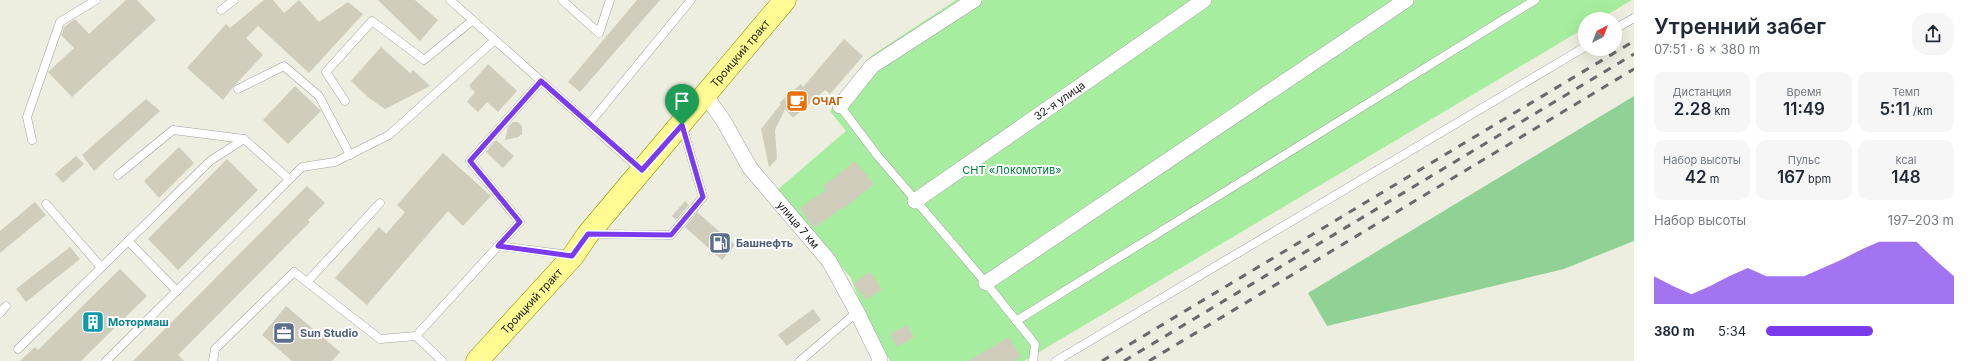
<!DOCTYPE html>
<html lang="ru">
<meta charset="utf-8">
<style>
body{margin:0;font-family:Inter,sans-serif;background:#f6f6f7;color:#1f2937;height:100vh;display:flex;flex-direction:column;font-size:15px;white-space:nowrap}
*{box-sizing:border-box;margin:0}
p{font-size:13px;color:#747a83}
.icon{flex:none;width:22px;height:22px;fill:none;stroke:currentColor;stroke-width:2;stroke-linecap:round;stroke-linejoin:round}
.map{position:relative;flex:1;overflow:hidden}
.details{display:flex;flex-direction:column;background:#fff;width:340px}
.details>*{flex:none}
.needle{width:26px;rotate:42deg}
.buttons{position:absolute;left:1578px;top:12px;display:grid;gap:8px}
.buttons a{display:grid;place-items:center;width:44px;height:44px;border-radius:50%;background:#fff;box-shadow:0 4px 16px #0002;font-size:20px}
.pin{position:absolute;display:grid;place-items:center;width:34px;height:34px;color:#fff;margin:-41px -17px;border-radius:50% 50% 50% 0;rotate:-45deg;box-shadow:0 0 4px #0007}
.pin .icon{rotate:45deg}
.round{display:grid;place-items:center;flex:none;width:42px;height:42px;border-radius:16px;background:#f6f6f7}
.overview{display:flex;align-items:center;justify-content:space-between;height:68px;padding:0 20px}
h1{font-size:22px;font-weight:600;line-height:30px}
.metrics{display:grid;grid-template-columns:repeat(3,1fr);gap:6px;height:68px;padding:4px 20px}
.metrics div{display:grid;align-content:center;border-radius:10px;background:#f6f6f7;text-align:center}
.metrics b{font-size:17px;font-weight:600}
.metrics small{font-size:11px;font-weight:400}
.metrics p{font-size:11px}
.chart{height:112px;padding:8px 20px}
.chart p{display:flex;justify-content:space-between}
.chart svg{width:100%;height:72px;margin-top:4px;fill:#7c3aed;opacity:.7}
ul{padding:0 20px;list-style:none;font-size:13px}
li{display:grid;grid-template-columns:64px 48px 1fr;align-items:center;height:30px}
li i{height:10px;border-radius:5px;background:#7c3aed}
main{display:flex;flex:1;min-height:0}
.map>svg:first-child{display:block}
.grass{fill:#a7ed9f}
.forest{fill:#90d196}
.building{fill:#d0cdbc}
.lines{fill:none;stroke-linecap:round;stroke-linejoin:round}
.service-casing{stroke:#a2a2a2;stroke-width:9}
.minor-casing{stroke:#a2a2a2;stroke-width:16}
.primary-casing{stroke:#889100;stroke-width:23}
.service{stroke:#fff;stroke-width:8}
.minor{stroke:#fff;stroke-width:15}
.primary{stroke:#fffb92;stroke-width:22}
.rail{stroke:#696969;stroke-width:3;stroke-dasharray:8 8;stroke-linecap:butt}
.route-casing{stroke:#fff;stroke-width:8}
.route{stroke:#7c3aed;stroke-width:5}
.labels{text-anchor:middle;stroke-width:4;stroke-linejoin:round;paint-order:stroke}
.street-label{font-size:11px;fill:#1b1b1b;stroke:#fff}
.food-label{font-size:11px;font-weight:bold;fill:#c56008;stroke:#fff;text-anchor:start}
.park-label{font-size:11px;fill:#037f3e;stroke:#fff}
.service-label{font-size:11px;font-weight:bold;fill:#4e5e75;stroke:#fff;text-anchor:start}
.culture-label{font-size:11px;font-weight:bold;fill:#0d838f;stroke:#fff;text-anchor:start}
</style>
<main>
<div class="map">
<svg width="1634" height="361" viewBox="0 0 1634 361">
<rect width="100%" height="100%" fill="#edeedf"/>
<polygon class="grass" points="956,0 1632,0 1600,19 1585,19 1585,28 1024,361 890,361 862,308 851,278 777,190 846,131 830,111 871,56"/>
<polygon class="forest" points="1634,96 1634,241 1564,269 1327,326 1308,293"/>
<g class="building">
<polygon points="126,0 137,0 156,20 72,97 48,72 74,48 61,35 64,27 75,19 89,34"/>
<polygon points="264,0 273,0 284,13 299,0 319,22 348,2 363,14 309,73 258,26 246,38 263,55 234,86 223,100 187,68 226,24 230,28"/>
<polygon points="378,0 415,0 438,20 420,41"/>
<polygon points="637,0 660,0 580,92 568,82"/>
<polygon points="844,39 863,56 830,94 825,90 793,118 785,109 775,130 777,159 769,167 761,129 781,104 779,103 801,84 803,87"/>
<polygon points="381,47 410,73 413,70 430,86 385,109 369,98 351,81"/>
<polygon points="488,64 517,91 498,112 487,102 478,112 467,102 475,92 469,86"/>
<polygon points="295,86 321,111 288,144 263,120"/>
<polygon points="146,99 160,111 94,171 82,155"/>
<polygon points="513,122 518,122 522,126 522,134 518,137 505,140 508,127"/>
<polygon points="496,140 514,156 503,168 486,152"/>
<polygon points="179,147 194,163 159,198 144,181"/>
<polygon points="443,153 491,196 463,226 448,211 367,305 335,278 379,227 386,234 405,212 397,205"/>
<polygon points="76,156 84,164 63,183 55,174"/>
<polygon points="227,159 258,190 178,270 148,239"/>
<polygon points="855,161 874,184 842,210 841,208 814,228 800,208 826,190 823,186"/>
<polygon points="307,186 325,203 308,220 310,222 178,355 184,361 133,361"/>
<polygon points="685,201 689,205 676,220 672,216"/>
<polygon points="35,202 46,215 0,253 0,231"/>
<polygon points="697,212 735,245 722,260 685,227"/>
<polygon points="70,247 80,259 26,302 16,289"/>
<polygon points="120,269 147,296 81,361 20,361 35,347 38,350"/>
<polygon points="870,272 882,289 866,300 854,283"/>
<polygon points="286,306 340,352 332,361 292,361 262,335"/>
<polygon points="813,309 821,320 787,346 778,335"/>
<polygon points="907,325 914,337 897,347 890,334"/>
<polygon points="1009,337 1021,357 1014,361 968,361"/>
</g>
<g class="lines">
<g class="service-casing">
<g id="service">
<polyline points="450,0 641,170"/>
<polyline points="562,0 599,33 610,0"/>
<polyline points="221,10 234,0"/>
<polyline points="1615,29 1634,18"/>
<polyline points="238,89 284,66 319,96 350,155"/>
<polyline points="345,101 326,72 372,21 424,60 473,20"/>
<polyline points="840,106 877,155 986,283 1035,344 1033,361"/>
<polyline points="589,124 691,0"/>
<polyline points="32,140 27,117 60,22 96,0"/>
<polyline points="118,175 173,130 244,139"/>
<polyline points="46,204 101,267"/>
<polyline points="592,234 671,235 703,197 682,125"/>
<polyline points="128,241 177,291"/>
<polyline points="498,246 520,222 470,161 541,81"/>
<polyline points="307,282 380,203"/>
<polyline points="0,313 6,306"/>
<polyline points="1016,321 1535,0"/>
<polyline points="18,349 210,161 244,139 289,179"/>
<polyline points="106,361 302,167 335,162 389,135 495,40"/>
<polyline points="213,361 215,349 294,272 380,339 416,336"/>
<polyline points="442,361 416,336 498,246 570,255"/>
<polyline points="800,361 857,312"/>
<polyline points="1056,361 1585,47"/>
</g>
</g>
<g class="minor-casing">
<g id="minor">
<path id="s1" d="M706,96l17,24 27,48 79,93 28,51 23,47 -1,2"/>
<polyline points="840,106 872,66 974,0"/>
<path id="s2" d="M915,201l289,-201"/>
<polyline points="986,283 1406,0"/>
</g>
</g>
<g class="primary-casing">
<g id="primary">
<path id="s3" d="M477,361l96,-105 15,-22 197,-234"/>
</g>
</g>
<use href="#service" class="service"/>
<use href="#minor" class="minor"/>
<use href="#primary" class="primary"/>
<g class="rail">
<polyline points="1102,361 1634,41"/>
<polyline points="1124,361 1634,54"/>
<polyline points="1149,361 1634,69"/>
</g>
</g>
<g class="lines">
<g class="route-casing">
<polygon id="route" points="541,81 642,170 682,125 703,197 671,235 588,234 572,256 498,246 520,222 470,161"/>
</g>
<use href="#route" class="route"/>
</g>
<defs>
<g id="cafe-square" transform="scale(1.15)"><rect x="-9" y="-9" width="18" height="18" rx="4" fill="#e8710a" stroke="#fff"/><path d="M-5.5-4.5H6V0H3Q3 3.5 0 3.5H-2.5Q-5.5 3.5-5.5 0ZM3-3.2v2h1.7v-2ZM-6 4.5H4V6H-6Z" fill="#fff"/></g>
<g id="fuel-square" transform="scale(1.15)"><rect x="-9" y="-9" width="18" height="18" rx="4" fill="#5c6f8a" stroke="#fff"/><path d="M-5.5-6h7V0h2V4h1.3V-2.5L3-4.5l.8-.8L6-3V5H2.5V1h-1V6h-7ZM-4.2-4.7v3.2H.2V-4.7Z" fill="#fff"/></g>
<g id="building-square" transform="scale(1.15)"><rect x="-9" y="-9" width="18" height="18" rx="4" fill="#0f9aa8" stroke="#fff"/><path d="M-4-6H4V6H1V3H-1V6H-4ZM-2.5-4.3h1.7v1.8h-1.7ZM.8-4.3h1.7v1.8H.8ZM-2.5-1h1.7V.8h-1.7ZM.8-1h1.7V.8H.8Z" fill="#fff"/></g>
<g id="office-square" transform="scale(1.15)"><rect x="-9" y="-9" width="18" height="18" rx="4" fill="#5c6f8a" stroke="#fff"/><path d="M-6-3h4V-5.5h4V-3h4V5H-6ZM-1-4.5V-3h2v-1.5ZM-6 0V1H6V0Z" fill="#fff"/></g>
</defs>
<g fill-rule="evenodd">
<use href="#cafe-square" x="797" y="101"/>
<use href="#fuel-square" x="720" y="243"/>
<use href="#building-square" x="93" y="322"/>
<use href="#office-square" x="284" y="333"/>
</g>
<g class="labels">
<g class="street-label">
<text dy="4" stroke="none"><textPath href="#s3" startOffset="405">Троицкий тракт</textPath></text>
<text dy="4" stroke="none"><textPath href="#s2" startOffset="176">32-я улица</textPath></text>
<text dy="4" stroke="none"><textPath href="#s1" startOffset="159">улица 7 км</textPath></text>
<text dy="4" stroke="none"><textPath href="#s3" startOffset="81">Троицкий тракт</textPath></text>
</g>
<g class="food-label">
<text x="812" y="105">ОЧАГ</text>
</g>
<g class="park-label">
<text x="1012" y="174">СНТ «Локомотив»</text>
</g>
<g class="service-label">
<text x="736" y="247">Башнефть</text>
<text x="300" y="337">Sun Studio</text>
</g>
<g class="culture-label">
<text x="108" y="326">Мотормаш</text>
</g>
</g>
</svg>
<div class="buttons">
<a><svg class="needle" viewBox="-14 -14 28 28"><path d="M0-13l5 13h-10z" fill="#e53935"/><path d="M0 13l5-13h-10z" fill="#747a83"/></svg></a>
</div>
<div class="pin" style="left:682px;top:125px;background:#1e9e55"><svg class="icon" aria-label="arrive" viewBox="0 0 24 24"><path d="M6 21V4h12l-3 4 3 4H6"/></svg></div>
</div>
<section class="details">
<div class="overview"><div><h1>Утренний забег</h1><p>07:51 · 6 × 380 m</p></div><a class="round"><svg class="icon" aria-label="share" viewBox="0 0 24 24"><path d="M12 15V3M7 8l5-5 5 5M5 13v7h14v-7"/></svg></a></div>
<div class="metrics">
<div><p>Дистанция</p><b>2.28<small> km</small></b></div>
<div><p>Время</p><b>11:49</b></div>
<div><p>Темп</p><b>5:11<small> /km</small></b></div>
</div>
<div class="metrics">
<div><p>Набор высоты</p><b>42<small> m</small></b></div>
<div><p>Пульс</p><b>167<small> bpm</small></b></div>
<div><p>kcal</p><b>148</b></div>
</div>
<div class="chart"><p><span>Набор высоты</span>197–203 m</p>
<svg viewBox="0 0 160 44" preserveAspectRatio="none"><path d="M0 44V27L10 33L20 38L30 33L40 27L50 22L60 27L70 27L80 27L90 22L100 17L110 11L120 6L130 6L140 6L150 17L160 27V44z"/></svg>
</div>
<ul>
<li><b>380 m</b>5:34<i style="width:57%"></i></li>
</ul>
</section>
</main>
